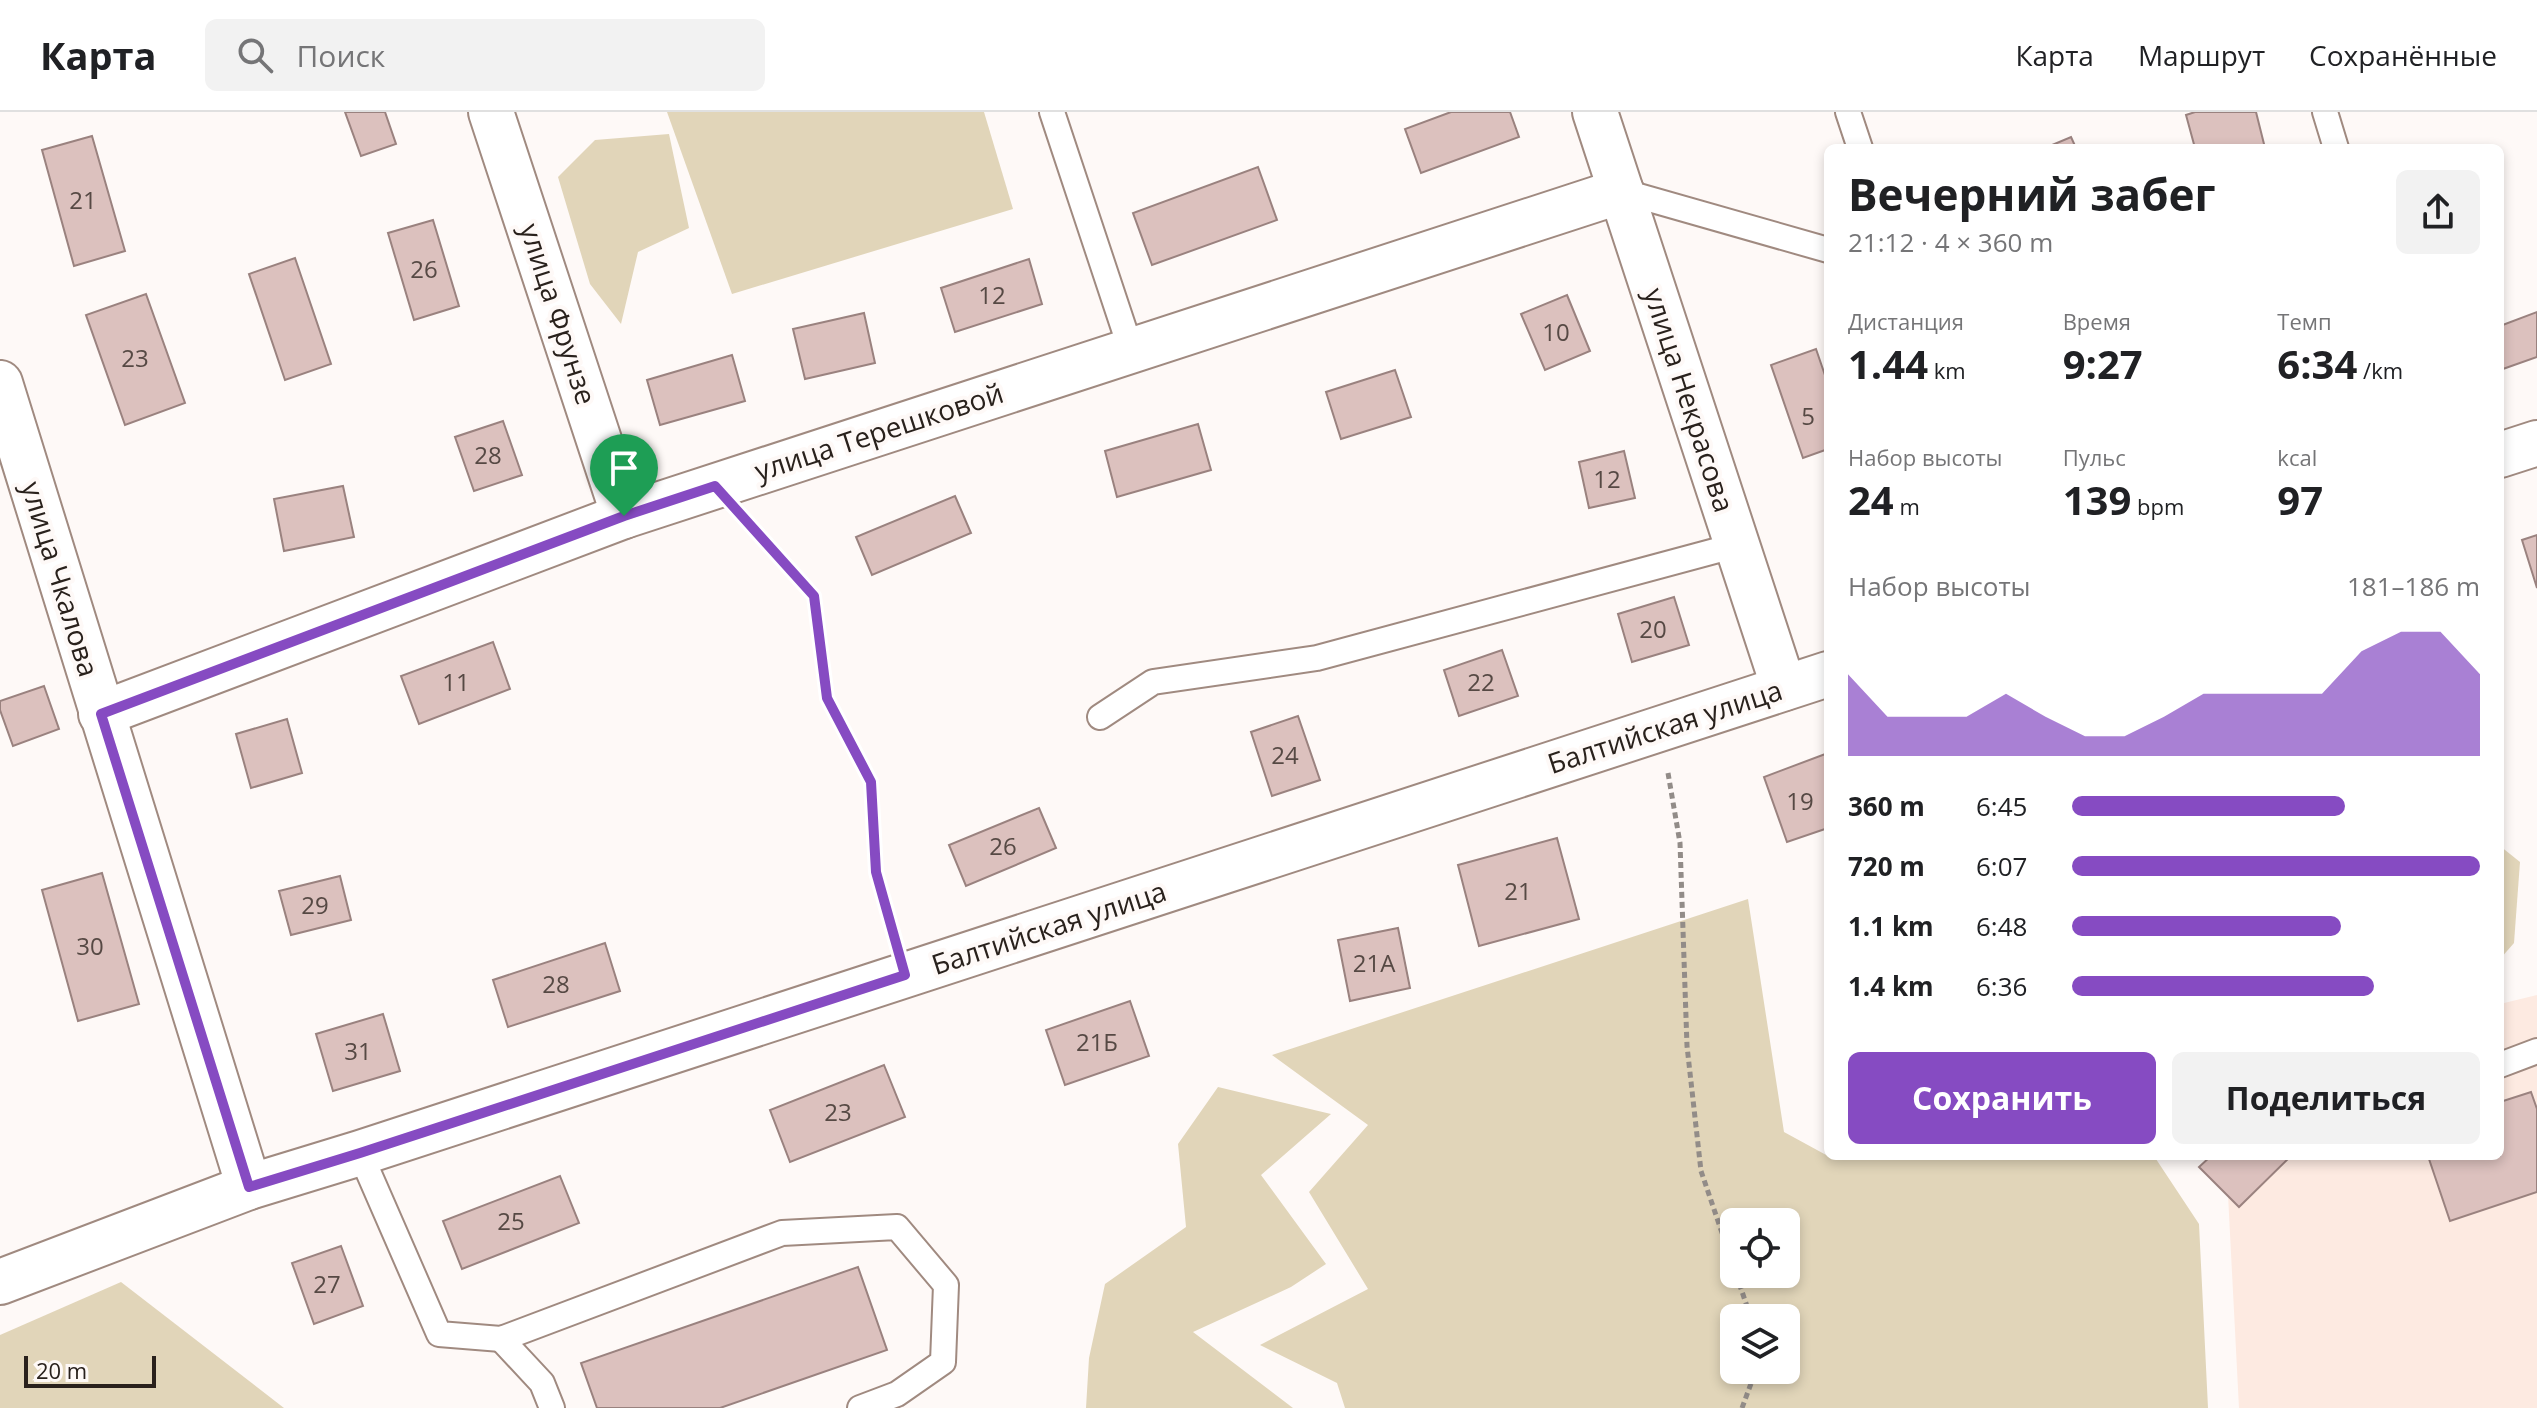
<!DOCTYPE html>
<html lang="ru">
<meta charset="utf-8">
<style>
body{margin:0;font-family:"Open Sans",sans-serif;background:#f2f2f2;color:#202124;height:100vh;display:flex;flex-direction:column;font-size:30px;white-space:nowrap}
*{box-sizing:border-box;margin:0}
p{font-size:26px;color:#757577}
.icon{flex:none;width:44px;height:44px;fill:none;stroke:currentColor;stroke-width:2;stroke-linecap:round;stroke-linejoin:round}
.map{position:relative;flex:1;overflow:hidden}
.side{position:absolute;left:1824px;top:32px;width:680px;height:1016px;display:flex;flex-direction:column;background:#fff;border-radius:12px;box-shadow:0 4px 12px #0003}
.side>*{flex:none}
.tools{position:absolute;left:1720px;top:1096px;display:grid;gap:16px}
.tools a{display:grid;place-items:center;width:80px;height:80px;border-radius:12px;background:#fff;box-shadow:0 4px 12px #0003;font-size:40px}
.scale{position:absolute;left:24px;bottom:20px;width:132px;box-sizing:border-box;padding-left:8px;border:4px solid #29211c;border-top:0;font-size:22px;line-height:28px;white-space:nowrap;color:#29211c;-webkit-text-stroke:6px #fef9f7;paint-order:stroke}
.pin{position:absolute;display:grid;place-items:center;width:68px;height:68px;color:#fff;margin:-82px -34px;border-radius:50% 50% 50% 0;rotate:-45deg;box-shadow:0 0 8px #0007}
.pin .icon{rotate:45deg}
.round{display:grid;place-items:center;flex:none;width:84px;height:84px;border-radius:12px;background:#f2f2f2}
.overview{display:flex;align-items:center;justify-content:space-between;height:136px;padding:0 24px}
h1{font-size:44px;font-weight:700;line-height:60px}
.metrics{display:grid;grid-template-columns:repeat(3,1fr);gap:12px;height:136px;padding:8px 24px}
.metrics div{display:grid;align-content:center}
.metrics b{font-size:40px;font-weight:700}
.metrics small{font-size:22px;font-weight:400}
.metrics p{font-size:22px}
.chart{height:224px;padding:16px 24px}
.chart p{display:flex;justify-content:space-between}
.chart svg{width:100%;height:144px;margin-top:8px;fill:#864bc2;opacity:.7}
.action{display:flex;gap:16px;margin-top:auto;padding:16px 24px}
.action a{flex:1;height:92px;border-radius:12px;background:#864bc2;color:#fff;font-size:32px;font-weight:700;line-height:92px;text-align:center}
.action a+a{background:#f2f2f2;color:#202124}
ul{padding:0 24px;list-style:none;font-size:26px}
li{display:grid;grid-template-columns:128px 96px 1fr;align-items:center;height:60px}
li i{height:20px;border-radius:10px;background:#864bc2}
header{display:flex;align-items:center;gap:48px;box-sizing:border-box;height:112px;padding:0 40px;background:#fff;border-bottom:2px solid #e0e0e0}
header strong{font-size:38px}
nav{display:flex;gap:44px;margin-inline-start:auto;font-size:28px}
.search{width:560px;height:72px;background:#f2f2f2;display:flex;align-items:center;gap:20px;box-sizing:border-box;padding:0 28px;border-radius:12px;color:#757577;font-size:30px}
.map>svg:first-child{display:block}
.built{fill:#fdeae1}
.green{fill:#e1d5b9;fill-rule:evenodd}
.building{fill:#dcc1be;stroke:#9a827f;stroke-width:2}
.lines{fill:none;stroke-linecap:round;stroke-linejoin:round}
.service-casing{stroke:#a08a80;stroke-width:28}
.minor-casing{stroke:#a08a80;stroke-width:48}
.path{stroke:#928c88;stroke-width:5;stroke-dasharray:6 4;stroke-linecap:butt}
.service{stroke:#fff;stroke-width:24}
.minor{stroke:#fff;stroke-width:44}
.route-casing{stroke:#fff;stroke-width:16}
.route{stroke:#864bc2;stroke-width:10}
.labels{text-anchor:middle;stroke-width:8;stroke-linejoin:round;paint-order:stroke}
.number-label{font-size:24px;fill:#564944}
.street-label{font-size:28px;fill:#29211c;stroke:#fef9f7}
</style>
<header>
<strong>Карта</strong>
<div class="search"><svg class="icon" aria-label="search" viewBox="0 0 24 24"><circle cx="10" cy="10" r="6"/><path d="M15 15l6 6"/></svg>Поиск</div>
<nav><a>Карта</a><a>Маршрут</a><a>Сохранённые</a></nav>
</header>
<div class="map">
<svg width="2537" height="1296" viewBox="0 0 2537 1296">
<rect width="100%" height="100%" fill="#fef9f7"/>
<polygon class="built" points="2537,883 2537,1296 2239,1296 2226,1044 2500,1044 2500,892"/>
<g class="green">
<polygon points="667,0 984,0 1013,97 732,182"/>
<polygon points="669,22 689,116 638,140 621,212 590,172 558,65 595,28"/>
<polygon points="2500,734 2520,750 2514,831 2500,847"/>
<path d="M1748,787l36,233 44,24 6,1 320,-1 45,68 9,184h-863l-8,-25 -77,-38 108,-56 -59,-97 59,-67 -96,-70zM1786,1110v52h-52v-52zM1786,1206v52h-52v-52z"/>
<polygon points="1218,975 1331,1002 1261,1063 1326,1152 1291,1175 1193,1220 1293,1296 1086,1296 1089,1246 1105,1172 1186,1115 1178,1032"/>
<polygon points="121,1170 284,1296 0,1296 0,1223"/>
</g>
<g class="building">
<polygon points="345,0 385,0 396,32 361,44"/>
<polygon points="1451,0 1510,0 1519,25 1421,61 1405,17"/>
<polygon points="2195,0 2256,0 2265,36 2195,36 2186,3"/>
<polygon points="92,24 125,139 74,154 42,38"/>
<polygon points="2071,25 2076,36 2045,36"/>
<polygon points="1258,55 1277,108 1152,153 1133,101"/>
<polygon points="433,108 459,194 414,208 388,121"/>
<polygon points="295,146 331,252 285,268 249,162"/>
<polygon points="1029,147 1042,192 955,220 941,176"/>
<polygon points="146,182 185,291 125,313 86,203"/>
<polygon points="1567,183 1590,239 1545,258 1521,202"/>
<polygon points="2537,200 2537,245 2500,258 2500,214"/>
<polygon points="864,201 875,251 805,267 793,217"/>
<polygon points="1816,237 1828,272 1828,337 1803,346 1771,253"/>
<polygon points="732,243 745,289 660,313 647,268"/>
<polygon points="1395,258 1411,305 1341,327 1326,280"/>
<polygon points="503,309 522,363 474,379 455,325"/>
<polygon points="1198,312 1211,358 1117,385 1105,339"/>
<polygon points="1624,339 1635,386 1589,396 1579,350"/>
<polygon points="343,374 354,425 284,439 274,387"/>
<polygon points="955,384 971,421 872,463 856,425"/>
<polygon points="2537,423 2537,476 2522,428"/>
<polygon points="1674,485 1689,533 1632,550 1618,502"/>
<polygon points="493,530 510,577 419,612 401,564"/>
<polygon points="1502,538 1518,584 1459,604 1444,558"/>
<polygon points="44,574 59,617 13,634 0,598 0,589"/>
<polygon points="1298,604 1320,668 1272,684 1251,620"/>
<polygon points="287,607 302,661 251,676 236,622"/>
<polygon points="1828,641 1828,716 1787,730 1764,665"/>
<polygon points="1039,696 1056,736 966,774 949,733"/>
<polygon points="1557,726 1579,807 1479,834 1458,753"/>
<polygon points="102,761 139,892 78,909 42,778"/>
<polygon points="340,764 351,808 291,823 279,779"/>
<polygon points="1398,816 1410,876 1350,889 1338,828"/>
<polygon points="605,831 620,879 508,915 493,868"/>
<polygon points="1130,889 1149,944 1065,973 1046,918"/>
<polygon points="383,902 400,959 333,979 316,922"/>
<polygon points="884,953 905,1005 790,1050 770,998"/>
<polygon points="2531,980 2537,997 2537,1080 2450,1109 2428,1044 2500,1044 2500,990"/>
<polygon points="2211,1044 2291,1044 2239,1095 2199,1055"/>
<polygon points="560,1064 579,1111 462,1157 443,1109"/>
<polygon points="341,1134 363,1194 314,1212 292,1151"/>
<polygon points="858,1155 887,1238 720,1296 597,1296 581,1251"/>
</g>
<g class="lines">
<g class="service-casing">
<g id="service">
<polyline points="1052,0 1131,238"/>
<polyline points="1848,0 1860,36"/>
<polyline points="2325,0 2336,36"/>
<polyline points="1621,79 1828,138"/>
<polyline points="1100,605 1153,570 1317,546 1737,433"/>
<polyline points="2500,953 2537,939"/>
<polyline points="360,1041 439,1222 501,1227 782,1121 897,1115 946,1173 943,1250 897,1282 860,1296"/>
<polyline points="501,1227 542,1271 552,1296"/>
</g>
</g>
<g class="minor-casing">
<g id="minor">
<polyline points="491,0 624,404"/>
<polyline points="1595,0 1784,576"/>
<polyline points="0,271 249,1075"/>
<polyline points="2500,343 2537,331"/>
<polyline points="101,602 624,404 1621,79"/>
<polyline points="0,1170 249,1075 360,1041 1828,562"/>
</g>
</g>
<g class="path">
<polyline points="748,410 814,484 827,586 871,670 876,760 893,820"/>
<polyline points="1668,661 1680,731 1687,934 1701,1059 1734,1156"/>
<polyline points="1736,1162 1751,1206"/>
<polyline points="1742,1296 1756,1258"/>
</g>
<use href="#service" class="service"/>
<use href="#minor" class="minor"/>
</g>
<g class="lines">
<g class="route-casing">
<polygon id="route" points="715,374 814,484 827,586 871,670 876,760 905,863 360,1041 249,1075 101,602 624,404"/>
</g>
<use href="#route" class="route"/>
</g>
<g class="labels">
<g class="number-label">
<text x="83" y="97">21</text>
<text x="424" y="166">26</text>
<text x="992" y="192">12</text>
<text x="1556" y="229">10</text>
<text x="135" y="255">23</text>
<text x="1808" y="313">5</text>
<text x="488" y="352">28</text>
<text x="1607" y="376">12</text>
<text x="1653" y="526">20</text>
<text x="456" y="579">11</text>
<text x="1481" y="579">22</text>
<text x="1285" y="652">24</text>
<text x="1800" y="698">19</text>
<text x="1003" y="743">26</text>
<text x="1518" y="788">21</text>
<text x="315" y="802">29</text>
<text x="90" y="843">30</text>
<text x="1374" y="860">21А</text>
<text x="556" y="881">28</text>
<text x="1097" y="939">21Б</text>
<text x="358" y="948">31</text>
<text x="838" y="1009">23</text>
<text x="511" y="1118">25</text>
<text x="327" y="1181">27</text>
</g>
<g class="street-label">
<text transform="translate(558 202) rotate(72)" y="10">улица Фрунзе</text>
<text transform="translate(1689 288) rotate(72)" y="10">улица Некрасова</text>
<text transform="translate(879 320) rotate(-18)" y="10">улица Терешковой</text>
<text transform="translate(60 467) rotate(73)" y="10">улица Чкалова</text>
<text transform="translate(1665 615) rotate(-18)" y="10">Балтийская улица</text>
<text transform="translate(1049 816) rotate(-18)" y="10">Балтийская улица</text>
</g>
</g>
</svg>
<div class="tools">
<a><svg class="icon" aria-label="locate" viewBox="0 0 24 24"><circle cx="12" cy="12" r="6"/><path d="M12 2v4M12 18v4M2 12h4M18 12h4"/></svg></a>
<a><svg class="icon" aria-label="layers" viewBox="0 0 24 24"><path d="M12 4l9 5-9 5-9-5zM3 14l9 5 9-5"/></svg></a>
</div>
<div class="scale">20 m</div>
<div class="pin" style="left:624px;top:404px;background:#1e9e55"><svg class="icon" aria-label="arrive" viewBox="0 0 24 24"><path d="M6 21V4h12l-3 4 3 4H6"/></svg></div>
<section class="side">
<div class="overview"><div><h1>Вечерний забег</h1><p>21:12 · 4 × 360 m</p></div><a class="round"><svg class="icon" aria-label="share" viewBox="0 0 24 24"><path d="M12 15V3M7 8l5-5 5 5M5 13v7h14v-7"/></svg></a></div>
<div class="metrics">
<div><p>Дистанция</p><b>1.44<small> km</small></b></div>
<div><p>Время</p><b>9:27</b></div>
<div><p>Темп</p><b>6:34<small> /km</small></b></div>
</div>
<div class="metrics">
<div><p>Набор высоты</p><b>24<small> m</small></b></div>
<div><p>Пульс</p><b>139<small> bpm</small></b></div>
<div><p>kcal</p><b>97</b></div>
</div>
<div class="chart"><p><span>Набор высоты</span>181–186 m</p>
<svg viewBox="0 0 160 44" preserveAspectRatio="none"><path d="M0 44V19L10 32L20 32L30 32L40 25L50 32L60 38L70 38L80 32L90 25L100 25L110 25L120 25L130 12L140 6L150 6L160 19V44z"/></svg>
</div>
<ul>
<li><b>360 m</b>6:45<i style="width:67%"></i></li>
<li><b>720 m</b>6:07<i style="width:100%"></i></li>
<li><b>1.1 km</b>6:48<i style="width:66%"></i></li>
<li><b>1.4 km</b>6:36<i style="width:74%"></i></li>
</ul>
<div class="action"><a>Сохранить</a><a>Поделиться</a></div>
</section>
</div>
